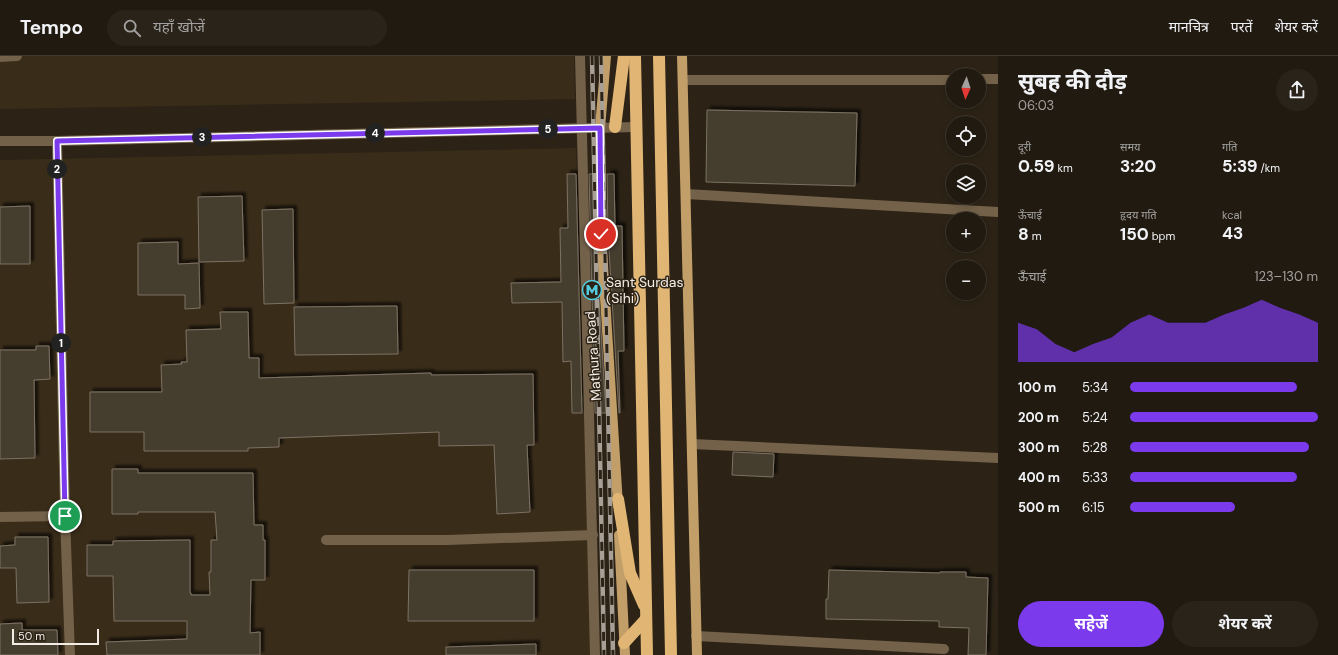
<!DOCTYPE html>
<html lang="hi">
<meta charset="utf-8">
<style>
body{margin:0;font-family:"DM Sans","Noto Sans Devanagari",sans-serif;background:#292319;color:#f1f3f6;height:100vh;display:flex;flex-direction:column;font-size:15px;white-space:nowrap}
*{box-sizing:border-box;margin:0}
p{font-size:13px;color:#a2a19f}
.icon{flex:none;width:22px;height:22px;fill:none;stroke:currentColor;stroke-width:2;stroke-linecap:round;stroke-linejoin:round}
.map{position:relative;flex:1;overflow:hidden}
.drawer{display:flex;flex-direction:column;background:#211a10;width:340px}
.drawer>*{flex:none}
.needle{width:26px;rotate:183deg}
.fabs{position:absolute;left:946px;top:12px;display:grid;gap:8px}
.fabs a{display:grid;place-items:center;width:40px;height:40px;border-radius:50%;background:#211a10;box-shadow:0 2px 6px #0003,0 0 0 1px #3e3830;font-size:20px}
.scale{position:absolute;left:12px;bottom:10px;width:87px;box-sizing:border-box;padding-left:4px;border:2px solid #f3ece4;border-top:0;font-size:11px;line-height:14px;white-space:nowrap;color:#f3ece4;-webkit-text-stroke:3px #2c2316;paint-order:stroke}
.pin{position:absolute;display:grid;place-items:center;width:34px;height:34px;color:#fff;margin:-17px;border:2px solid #fff;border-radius:50%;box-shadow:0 1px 4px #0007}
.km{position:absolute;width:20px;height:20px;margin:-10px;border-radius:50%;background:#222;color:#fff;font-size:11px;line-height:20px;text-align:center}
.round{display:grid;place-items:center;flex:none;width:42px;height:42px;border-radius:21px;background:#292319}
.headline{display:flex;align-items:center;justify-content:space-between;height:68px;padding:0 20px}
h1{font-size:22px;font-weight:700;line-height:30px}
.figures{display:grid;grid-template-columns:repeat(3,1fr);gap:6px;height:68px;padding:4px 20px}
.figures div{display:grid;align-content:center}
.figures b{font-size:17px;font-weight:700}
.figures small{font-size:11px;font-weight:400}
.figures p{font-size:11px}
.chart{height:112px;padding:8px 20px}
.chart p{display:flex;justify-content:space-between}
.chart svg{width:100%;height:72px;margin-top:4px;fill:#7c3aed;opacity:.7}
.button{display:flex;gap:8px;margin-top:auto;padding:8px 20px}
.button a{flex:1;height:46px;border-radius:24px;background:#7c3aed;color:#fff;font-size:16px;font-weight:700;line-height:46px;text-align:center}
.button a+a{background:#292319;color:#f1f3f6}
ul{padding:0 20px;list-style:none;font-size:13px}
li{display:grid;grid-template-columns:64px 48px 1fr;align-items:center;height:30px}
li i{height:10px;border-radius:5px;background:#7c3aed}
header{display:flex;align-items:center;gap:24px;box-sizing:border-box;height:56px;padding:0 20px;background:#211a10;border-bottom:1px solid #3e3830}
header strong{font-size:19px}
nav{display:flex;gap:22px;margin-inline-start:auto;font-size:14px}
.search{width:280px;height:36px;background:#292319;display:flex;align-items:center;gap:10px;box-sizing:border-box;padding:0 14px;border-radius:22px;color:#a2a19f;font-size:15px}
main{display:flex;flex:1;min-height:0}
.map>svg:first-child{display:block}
.built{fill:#392c19}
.building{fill:#453c2e;stroke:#7d7263;filter:url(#shadow)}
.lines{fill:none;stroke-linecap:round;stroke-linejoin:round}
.minor{stroke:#736149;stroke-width:10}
.major{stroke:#c29e69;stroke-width:10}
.highway{stroke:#e1b675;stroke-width:12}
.rail-casing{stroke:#a8a096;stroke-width:4.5}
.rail{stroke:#2c2316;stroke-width:3;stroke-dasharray:9;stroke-linecap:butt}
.route-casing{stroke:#fff;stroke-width:8}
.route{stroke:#7c3aed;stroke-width:5}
.labels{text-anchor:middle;stroke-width:3;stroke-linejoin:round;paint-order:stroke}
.poi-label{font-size:14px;fill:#f3ece4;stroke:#2c2316;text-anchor:start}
.street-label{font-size:14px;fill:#f3ece4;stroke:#2c2316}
</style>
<header>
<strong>Tempo</strong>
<div class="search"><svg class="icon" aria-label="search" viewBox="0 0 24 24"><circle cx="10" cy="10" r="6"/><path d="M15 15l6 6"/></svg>यहाँ खोजें</div>
<nav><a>मानचित्र</a><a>परतें</a><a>शेयर करें</a></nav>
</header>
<main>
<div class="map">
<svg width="998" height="599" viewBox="0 0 998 599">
<defs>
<filter id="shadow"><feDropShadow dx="3.5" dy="-3.5" stdDeviation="1" flood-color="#0009"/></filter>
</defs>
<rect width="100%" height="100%" fill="#2c2316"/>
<g class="built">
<polygon points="0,0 574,0 575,43 0,53"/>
<polygon points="576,92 592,599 0,599 0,104"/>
</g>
<g class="building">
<polygon points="707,54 857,57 855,130 706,126"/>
<polygon points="567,118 576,118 582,357 572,357 571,305 563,306 562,246 512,247 511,227 561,226 560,172 568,172"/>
<polygon points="589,118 594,118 595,178 606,357 595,357"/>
<polygon points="607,118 614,118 615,170 622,170 624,295 618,295 620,357 619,357 608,178"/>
<polygon points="242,140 244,205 199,206 198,141"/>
<polygon points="30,150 30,208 0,208 0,151"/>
<polygon points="293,153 294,247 264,248 262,154"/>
<polygon points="178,186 178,208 199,207 200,252 185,253 185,239 138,239 138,187"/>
<polygon points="397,250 398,298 295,299 294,251"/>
<polygon points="220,256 248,256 249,302 259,302 259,322 431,317 431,319 533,318 534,389 527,389 530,456 497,458 494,389 439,390 439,376 279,382 279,391 248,392 248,395 144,395 144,376 90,376 90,336 162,336 161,309 182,308 181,306 187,306 186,274 221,273"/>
<polygon points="36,290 49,290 50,323 34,324 35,402 0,403 0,294 36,294"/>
<polygon points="733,396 774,398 773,421 732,419"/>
<polygon points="112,413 138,413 138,417 253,417 254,469 263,469 263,484 265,484 265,524 251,524 250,577 260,576 260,599 107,599 106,586 187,583 187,565 114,565 113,520 87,520 87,489 113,489 113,485 190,484 190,537 191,537 191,539 210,539 209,516 211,516 211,484 217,484 215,456 138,456 138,458 112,458"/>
<polygon points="15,481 48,481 49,546 17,547 16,512 0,512 0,490 15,489"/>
<polygon points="409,514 534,514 534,565 408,565"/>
<polygon points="829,514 940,517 940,516 966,516 966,521 988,522 986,599 968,599 969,572 939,571 939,565 826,563 826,543 828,543"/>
<polygon points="22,567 22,574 57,574 58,599 0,599 0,568"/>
<polygon points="536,588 536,599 446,599 446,591"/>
</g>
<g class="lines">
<g class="minor">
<polyline points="580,0 595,599"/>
<polyline points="0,1 17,0"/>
<polyline points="979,23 998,23"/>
<polyline points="683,24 953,24"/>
<polyline points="0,85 57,85 636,71"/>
<polyline points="57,85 65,460 70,599"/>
<polyline points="686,138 998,156"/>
<polyline points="692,388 998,402"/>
<polyline points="0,461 65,460"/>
<polyline points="326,484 447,484 593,479"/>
<polyline points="696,580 944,593"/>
</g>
<g class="major">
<polyline points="606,0 600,72 601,178 618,449"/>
<polyline points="682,0 697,599"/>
<polyline points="619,479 625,599"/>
</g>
<g class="highway">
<polyline points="635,0 647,599"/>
<polyline points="659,0 671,599"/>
<polyline points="615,71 624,0"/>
<polyline points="618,443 630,517 644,549"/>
<polyline points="624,587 646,563"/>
</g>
<g class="rail-casing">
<g id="rail">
<polyline points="592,0 604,599"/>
<polyline points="601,0 613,599"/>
</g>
</g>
<use href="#rail" class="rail"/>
</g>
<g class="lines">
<g class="route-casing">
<polyline id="route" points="65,460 57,85 600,72 601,178"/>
</g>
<use href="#route" class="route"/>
</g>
<defs>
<g id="metro-ring" transform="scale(1)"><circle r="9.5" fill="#2c2316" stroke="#54cadd" stroke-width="1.5"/><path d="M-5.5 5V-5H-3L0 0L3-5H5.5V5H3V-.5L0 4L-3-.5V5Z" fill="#54cadd"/></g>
</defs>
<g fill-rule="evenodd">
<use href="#metro-ring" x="592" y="234"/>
</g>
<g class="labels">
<g class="poi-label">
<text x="606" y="231">Sant Surdas<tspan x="606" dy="16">(Sihi)</tspan></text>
</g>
<g class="street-label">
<text transform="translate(593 300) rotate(-94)" y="5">Mathura Road</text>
</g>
</g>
</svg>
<div class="fabs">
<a><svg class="needle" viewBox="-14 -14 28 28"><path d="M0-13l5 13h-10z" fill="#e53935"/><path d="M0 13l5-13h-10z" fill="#a2a19f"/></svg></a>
<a><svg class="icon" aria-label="locate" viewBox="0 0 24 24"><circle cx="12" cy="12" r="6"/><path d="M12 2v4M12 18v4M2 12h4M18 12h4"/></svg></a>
<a><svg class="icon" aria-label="layers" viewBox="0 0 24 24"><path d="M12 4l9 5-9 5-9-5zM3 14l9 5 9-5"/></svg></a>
<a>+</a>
<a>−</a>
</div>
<div class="scale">50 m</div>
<div class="pin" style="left:65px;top:460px;background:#1e9e55"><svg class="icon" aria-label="arrive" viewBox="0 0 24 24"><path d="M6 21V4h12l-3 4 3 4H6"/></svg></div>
<div class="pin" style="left:601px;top:178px;background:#d93025"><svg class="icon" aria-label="check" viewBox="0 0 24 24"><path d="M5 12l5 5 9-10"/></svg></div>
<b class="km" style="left:61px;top:287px">1</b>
<b class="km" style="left:57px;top:113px">2</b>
<b class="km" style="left:202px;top:81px">3</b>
<b class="km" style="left:375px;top:77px">4</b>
<b class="km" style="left:548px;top:73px">5</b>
</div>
<section class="drawer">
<div class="headline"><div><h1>सुबह की दौड़</h1><p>06:03</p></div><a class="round"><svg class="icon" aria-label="share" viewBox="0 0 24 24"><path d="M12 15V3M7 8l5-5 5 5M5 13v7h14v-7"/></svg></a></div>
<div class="figures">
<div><p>दूरी</p><b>0.59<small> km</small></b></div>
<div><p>समय</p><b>3:20</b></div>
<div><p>गति</p><b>5:39<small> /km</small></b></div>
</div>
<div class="figures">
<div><p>ऊँचाई</p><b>8<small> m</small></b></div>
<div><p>हृदय गति</p><b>150<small> bpm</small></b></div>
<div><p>kcal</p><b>43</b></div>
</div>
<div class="chart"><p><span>ऊँचाई</span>123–130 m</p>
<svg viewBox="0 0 160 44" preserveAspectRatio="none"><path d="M0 44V20L10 24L20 33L30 38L40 33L50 29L60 20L70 15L80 20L90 20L100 20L110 15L120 11L130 6L140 11L150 15L160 20V44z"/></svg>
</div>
<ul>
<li><b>100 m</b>5:34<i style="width:89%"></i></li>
<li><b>200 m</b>5:24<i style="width:100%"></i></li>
<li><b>300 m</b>5:28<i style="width:95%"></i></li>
<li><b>400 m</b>5:33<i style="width:89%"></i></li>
<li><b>500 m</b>6:15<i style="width:56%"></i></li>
</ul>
<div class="button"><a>सहेजें</a><a>शेयर करें</a></div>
</section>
</main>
